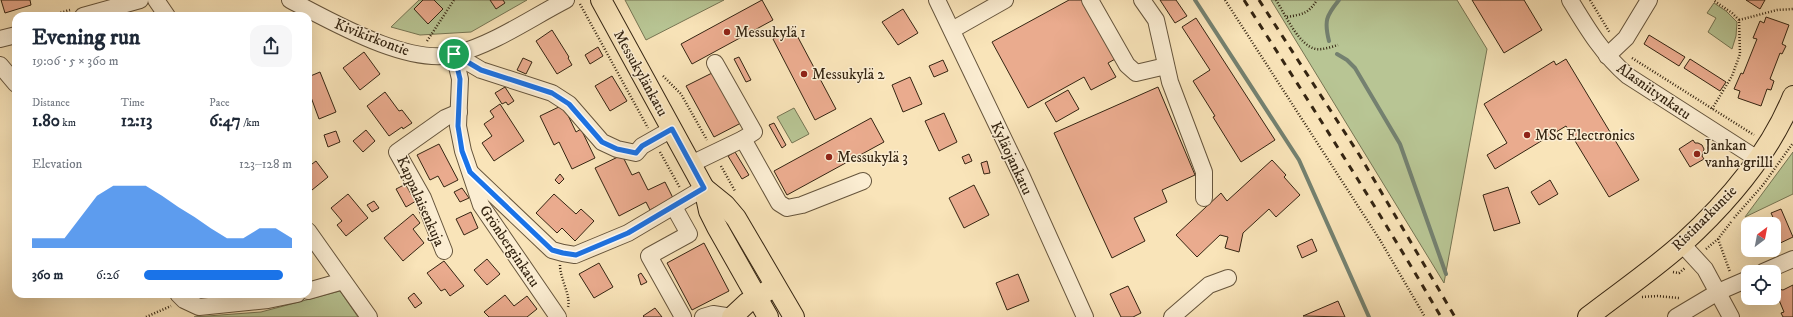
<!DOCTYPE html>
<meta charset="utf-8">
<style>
body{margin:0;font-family:"IM FELL DW Pica",serif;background:#f6f6f7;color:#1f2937;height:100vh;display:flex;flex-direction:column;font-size:15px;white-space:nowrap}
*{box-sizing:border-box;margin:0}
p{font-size:13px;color:#747a83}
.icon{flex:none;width:22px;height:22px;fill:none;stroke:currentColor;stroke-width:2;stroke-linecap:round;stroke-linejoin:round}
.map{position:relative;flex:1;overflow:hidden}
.drawer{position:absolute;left:12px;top:12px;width:300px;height:286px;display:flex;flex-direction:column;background:#fff;border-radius:12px;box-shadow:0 4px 16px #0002}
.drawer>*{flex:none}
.needle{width:26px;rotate:32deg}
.tools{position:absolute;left:1741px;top:217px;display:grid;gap:8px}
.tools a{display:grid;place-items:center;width:40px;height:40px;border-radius:8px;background:#fff;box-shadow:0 4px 16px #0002;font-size:20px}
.pin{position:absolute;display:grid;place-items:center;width:34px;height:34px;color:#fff;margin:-17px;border:2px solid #fff;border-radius:50%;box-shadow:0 1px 4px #0007}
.round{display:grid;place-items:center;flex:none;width:42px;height:42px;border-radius:12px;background:#f6f6f7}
.head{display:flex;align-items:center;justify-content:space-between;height:68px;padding:0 20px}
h1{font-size:22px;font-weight:700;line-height:30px}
.metrics{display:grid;grid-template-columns:repeat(3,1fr);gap:6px;height:68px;padding:4px 20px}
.metrics div{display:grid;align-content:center}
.metrics b{font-size:17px;font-weight:700}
.metrics small{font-size:11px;font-weight:400}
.metrics p{font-size:11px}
.chart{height:112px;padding:8px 20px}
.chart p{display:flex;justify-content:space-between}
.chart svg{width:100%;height:72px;margin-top:4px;fill:#1a73e8;opacity:.7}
ul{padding:0 20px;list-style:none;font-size:13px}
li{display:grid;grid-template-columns:64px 48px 1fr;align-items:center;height:30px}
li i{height:10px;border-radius:5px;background:#1a73e8}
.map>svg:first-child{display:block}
.green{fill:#b8c594;stroke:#767553}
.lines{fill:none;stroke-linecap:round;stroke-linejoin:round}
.stream{stroke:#748170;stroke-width:4}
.building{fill:#eaab8e;stroke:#352512}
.minor-casing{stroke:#66553c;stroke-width:18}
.major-casing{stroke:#352512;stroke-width:22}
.path{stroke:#352512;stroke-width:2.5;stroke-dasharray:1 2;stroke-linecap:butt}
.minor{stroke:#fbedd2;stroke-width:16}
.major{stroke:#f9e4b9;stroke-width:20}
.rail{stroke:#352512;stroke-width:3;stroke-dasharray:7 7;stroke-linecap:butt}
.route-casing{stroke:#fff;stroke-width:8}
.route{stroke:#1a73e8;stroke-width:5}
.poi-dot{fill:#8f2418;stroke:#fbedd2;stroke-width:1.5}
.labels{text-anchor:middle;stroke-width:3;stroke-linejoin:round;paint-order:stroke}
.poi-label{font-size:15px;fill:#352512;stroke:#fbedd2;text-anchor:start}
.street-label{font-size:15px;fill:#352512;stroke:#fbedd2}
</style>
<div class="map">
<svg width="1793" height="317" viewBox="0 0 1793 317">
<rect width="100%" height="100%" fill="#f9e4b9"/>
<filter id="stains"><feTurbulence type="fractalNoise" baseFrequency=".005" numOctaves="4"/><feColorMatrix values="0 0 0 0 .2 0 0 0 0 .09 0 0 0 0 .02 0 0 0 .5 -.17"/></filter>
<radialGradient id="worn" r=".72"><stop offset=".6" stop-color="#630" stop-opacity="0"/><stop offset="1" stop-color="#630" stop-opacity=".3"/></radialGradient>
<g class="green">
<polygon points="419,0 527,0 471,32 420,35 391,27"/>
<polygon points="625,0 724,0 646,40"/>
<polygon points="1271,0 1457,0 1487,49 1444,283"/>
<polygon points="1714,3 1726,11 1737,22 1736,36 1732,49 1708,32 1716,18 1707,13"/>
<polygon points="794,108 809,134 792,143 777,117"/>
<polygon points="1793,152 1793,194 1745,217"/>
<polygon points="340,291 358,317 194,317 261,312"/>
</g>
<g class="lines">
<g class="stream">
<polyline points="1195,0 1299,160 1369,317"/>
<path d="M1329,41c-5,-20 -3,-25 10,-41"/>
<polyline points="1337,54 1347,60 1355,68 1400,144 1446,274"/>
</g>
</g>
<g class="building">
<polygon points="1,0 30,0 31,5 5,13"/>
<polygon points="423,0 434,0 443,9 428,24 414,9"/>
<polygon points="490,0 503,0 505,3 496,9"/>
<polygon points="762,0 773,20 692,64 681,44"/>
<polygon points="1069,0 1086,0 1117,58 1108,63 1116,77 1091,90 1084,77 1028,108 992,42"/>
<polygon points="1160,0 1176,0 1187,16 1175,23"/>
<polygon points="1472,0 1524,0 1542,30 1504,53"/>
<polygon points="1746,0 1765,0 1760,9"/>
<polygon points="903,9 918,33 898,45 882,22"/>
<polygon points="1766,17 1789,25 1782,44 1786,46 1782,54 1780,53 1770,79 1774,81 1771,90 1767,89 1761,106 1738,98 1740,91 1734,89 1741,73 1743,74 1757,39 1753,38 1760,21 1764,23"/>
<polygon points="1196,18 1275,140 1241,162 1213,117 1215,116 1193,81 1210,70 1182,27"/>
<polygon points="793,28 836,109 815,120 773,39"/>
<polygon points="552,30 569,57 568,58 572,65 557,74 536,41"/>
<polygon points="1649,35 1685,57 1679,66 1644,44"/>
<polygon points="598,47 603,56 590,64 585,55"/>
<polygon points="364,52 380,74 360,90 343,68"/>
<polygon points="739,57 751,80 746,82 734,59"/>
<polygon points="523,58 532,62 526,74 517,70"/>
<polygon points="1566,59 1639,180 1609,197 1566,126 1495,169 1487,155 1507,143 1484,104 1554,61 1556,65"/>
<polygon points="1690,59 1726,82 1720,91 1684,68"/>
<polygon points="943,60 948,71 934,77 929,66"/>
<polygon points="320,72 336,112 319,119 308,89 308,77"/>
<polygon points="714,72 741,123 714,137 686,86"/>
<polygon points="612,76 627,101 610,111 595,86"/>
<polygon points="910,77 922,104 903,112 892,85"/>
<polygon points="505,87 514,101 508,105 506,102 502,104 495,93"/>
<polygon points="1158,87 1195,175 1162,190 1167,202 1134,218 1145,241 1112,258 1054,133"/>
<polygon points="1068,90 1079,109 1056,122 1045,103"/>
<polygon points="385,92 399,111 402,110 412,123 403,129 402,127 389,136 367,106"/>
<polygon points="500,104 524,141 494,161 482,143 492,136 484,124 494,117 490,111"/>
<polygon points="563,105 576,132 581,129 595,158 572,169 559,142 554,145 540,116"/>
<polygon points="944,113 957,142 939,151 925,121"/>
<polygon points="871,118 884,142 787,195 774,171"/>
<polygon points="774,123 786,145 782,148 769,125"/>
<polygon points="366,130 375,141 363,152 353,141"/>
<polygon points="336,131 340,142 328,147 324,135"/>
<polygon points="1693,140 1695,143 1698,143 1702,145 1704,149 1702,156 1704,159 1690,167 1679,149"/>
<polygon points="439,144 458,180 444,187 438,176 430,180 417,155"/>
<polygon points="735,152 749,175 742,179 728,156"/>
<polygon points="969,154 972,161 965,164 962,157"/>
<polygon points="622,155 632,175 639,172 648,190 665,182 673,198 650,210 646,202 619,216 595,168"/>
<polygon points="1272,160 1286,175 1284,177 1300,195 1276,217 1269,209 1243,233 1239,252 1225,248 1228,237 1220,235 1197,257 1176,235 1221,193 1227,201"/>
<polygon points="316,161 328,177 312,190 308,184 308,167"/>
<polygon points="987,161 990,173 984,174 981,163"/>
<polygon points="560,174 564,179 559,184 555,180"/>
<polygon points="1550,180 1558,194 1539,205 1531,192"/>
<polygon points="406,184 416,201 406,207 396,189"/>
<polygon points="974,185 989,215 964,228 949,198"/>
<polygon points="1508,187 1520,223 1494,231 1483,195"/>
<polygon points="462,188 469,198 460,202 454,192"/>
<polygon points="348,194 368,218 346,236 337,225 342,221 331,208"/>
<polygon points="554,194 576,214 581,209 594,221 575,241 562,228 557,233 536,213"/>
<polygon points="374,201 379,208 372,212 367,205"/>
<polygon points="1781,209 1793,237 1774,246 1774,227 1777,226 1771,213"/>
<polygon points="471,212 478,228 464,235 456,219"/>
<polygon points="413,214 420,223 413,229 424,243 403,261 384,238"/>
<polygon points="1312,239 1317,251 1302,258 1297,246"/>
<polygon points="704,243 729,291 692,310 667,263"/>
<polygon points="487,259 500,274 487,285 474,270"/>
<polygon points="444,261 464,286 450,296 445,289 441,291 427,273"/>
<polygon points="599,263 613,287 594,298 579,274"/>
<polygon points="641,273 647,282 641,285 638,275"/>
<polygon points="1018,274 1029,301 1007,310 996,283"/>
<polygon points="1793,285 1793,317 1783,317 1781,313 1784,312 1779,300 1774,302 1772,298 1774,298 1774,294 1778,289 1783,290"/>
<polygon points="1128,286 1141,313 1133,317 1121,317 1110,294"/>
<polygon points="414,293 422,303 415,308 408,298"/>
<polygon points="505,295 514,306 527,296 537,309 527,317 489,317 484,312"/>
<polygon points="1338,301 1345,317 1303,316"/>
<polygon points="655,308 662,317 644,317 643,316"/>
</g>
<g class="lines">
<g class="minor-casing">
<g id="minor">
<polyline points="156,0 167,16"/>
<path d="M290,0c41,21 119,67 166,54 38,-10 75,-36 110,-54"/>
<polyline points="937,0 1022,177 1085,317"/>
<polyline points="1090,0 1127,65 1136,73 1166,66"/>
<polyline points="1142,0 1156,20 1170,82 1204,172 1204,198"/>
<path d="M1570,0c17,28 33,55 58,76l131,84"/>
<polyline points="83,16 140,0"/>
<polyline points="952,30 1005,0"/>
<polyline points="0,39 16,35"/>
<polyline points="454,54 460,79 458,126 463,151 481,205 558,317"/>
<polyline points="454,54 481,70 552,93 569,104 602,142 617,149 636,153 642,146 672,129"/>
<polyline points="1607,56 1626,38 1649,0"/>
<polyline points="715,63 754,132 743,139"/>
<polyline points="0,65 16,84"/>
<polyline points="691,164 743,139 779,203 787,208 802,205 863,181"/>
<polyline points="471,173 552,250 563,253 575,255 628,233 704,188"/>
<polyline points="674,207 689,234 649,256 683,317"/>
<polyline points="308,231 369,317"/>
<polyline points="1682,244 1705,269 1731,317"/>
<polyline points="444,251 423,198 397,152 445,118 459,112"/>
<polyline points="1763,272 1793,259"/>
<polyline points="308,291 343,281"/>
<polyline points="178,294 184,300 199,307 268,300 297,294"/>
<polyline points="703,317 713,314 732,317"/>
<polyline points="1172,317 1209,285 1228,278"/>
<polyline points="1676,317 1718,292 1748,279"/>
</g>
</g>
<g class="major-casing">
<g id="major">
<polyline points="601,0 704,188 709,211 717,227 768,317"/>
<polyline points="704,188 725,205 736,218 794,317"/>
<polyline points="732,317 747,303 767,291"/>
<path d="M1588,317c31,-24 66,-48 95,-74 46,-42 87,-90 110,-147"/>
</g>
</g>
<g class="path">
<polyline points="1225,0 1380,240 1425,317"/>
<path d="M1276,0c9,14 23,46 40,49 7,1 15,-2 22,-4"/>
<polyline points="1590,0 1610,33"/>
<polyline points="580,4 648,128"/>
<polyline points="49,16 70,10"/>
<path d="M1287,17c16,-3 21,-3 30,-17"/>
<polyline points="1739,20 1777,10 1793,9"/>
<polyline points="427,41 454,0"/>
<polyline points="1632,58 1754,135"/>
<polyline points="663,76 681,94 707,140"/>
<polyline points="1712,109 1732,76 1740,54 1739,20 1732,13 1713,0"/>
<polyline points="660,152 680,188"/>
<polyline points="721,166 735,191"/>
<polyline points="1734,218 1763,185 1793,143"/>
<polyline points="1718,239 1730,272"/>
<polyline points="1706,249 1718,239 1731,222"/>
<path d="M560,265c0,14 11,30 8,42"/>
<polyline points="1673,272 1679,273 1685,268"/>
<polyline points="1642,297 1657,296 1679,298"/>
<polyline points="146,317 171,306"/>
</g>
<use href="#minor" class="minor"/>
<use href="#major" class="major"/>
<g class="rail">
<path d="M1244,0c67,105 134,209 197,317"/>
<polyline points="1259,0 1360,156 1455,317"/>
</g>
</g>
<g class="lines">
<g class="route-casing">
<polygon id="route" points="454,54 481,70 552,93 569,104 602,142 617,149 636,153 642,146 672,129 704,188 628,233 576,255 563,253 552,250 470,172 462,151 458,126 460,79"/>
</g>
<use href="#route" class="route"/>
</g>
<g class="poi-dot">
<circle cx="727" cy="32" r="4"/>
<circle cx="804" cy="74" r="4"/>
<circle cx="1527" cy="135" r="4"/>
<circle cx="1697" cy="154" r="4"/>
<circle cx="829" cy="157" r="4"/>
</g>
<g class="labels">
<g class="poi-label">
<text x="735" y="37">Messukylä 1</text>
<text x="812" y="79">Messukylä 2</text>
<text x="1535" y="140">MSc Electronics</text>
<text x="1705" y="150">Jankan<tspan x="1705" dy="17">vanha grilli</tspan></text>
<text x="837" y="162">Messukylä 3</text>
</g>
<g class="street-label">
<text transform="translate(372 37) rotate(21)" y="5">Kivikirkontie</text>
<text transform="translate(641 73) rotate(61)" y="5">Messukylänkatu</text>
<text transform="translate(1654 91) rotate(35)" y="5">Alasniitynkatu</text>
<text transform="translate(1012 158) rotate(65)" y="5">Kyläojankatu</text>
<text transform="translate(421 201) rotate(66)" y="5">Kappalaisenkuja</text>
<text transform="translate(1704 218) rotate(-45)" y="5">Ristinarkuntie</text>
<text transform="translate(510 246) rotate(56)" y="5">Grönberginkatu</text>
</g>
</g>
<rect width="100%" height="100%" filter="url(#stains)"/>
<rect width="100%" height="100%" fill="url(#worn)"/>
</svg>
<div class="tools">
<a><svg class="needle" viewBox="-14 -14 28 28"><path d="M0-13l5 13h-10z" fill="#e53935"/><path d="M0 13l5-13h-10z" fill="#747a83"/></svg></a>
<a><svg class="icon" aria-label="locate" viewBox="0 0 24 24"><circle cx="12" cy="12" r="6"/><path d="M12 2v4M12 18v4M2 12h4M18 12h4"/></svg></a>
</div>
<div class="pin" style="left:454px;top:54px;background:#1e9e55"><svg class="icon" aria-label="arrive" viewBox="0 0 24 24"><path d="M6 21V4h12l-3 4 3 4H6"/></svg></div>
<section class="drawer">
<div class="head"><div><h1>Evening run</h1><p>19:06 · 5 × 360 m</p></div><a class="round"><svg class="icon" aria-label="share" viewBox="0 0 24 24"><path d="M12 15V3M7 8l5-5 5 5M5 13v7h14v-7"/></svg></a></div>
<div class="metrics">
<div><p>Distance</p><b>1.80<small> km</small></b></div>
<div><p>Time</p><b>12:13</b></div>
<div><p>Pace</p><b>6:47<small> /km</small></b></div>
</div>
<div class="chart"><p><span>Elevation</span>123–128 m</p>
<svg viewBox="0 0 160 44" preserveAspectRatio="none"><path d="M0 44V38L10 38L20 38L30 25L40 12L50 6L60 6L70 6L80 12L90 19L100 25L110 32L120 38L130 38L140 32L150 32L160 38V44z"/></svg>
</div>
<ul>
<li><b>360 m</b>6:26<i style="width:94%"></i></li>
</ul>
</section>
</div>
